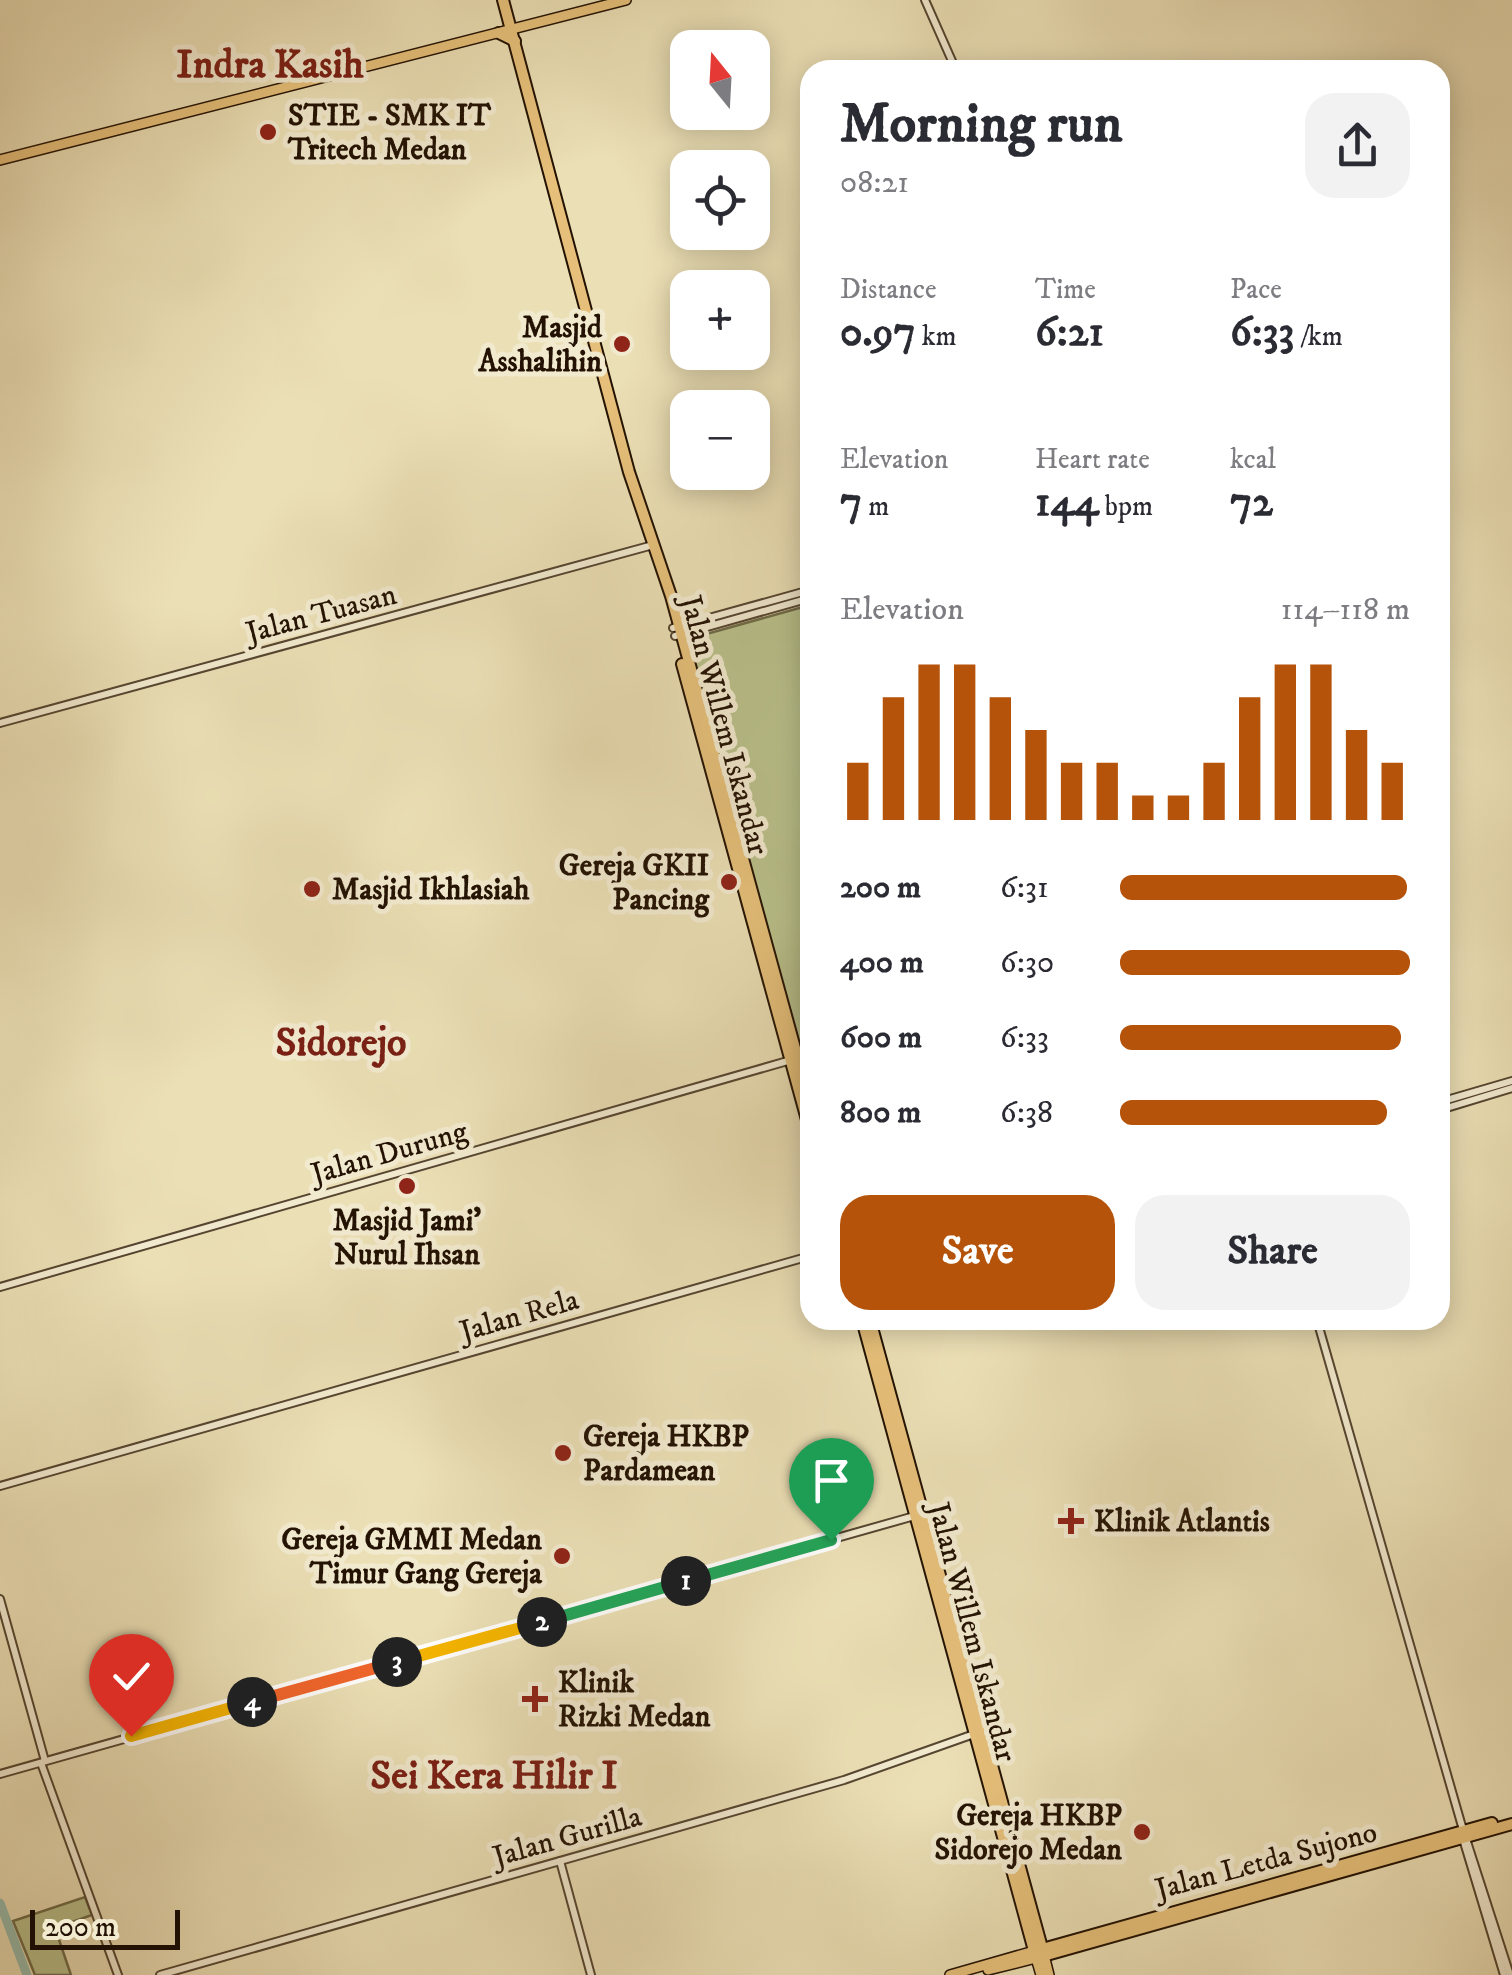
<!DOCTYPE html>
<meta charset="utf-8">
<style>
body{margin:0;font-family:"IM FELL DW Pica",serif;background:#f2f2f3;color:#2b2b33;height:100vh;display:flex;flex-direction:column;font-size:38px;white-space:nowrap}
*{box-sizing:border-box;margin:0}
p{font-size:32px;color:#7c7c81}
.icon{flex:none;width:55px;height:55px;fill:none;stroke:currentColor;stroke-width:2;stroke-linecap:round;stroke-linejoin:round}
.map{position:relative;flex:1;overflow:hidden}
.details{position:absolute;left:800px;top:60px;width:650px;height:1270px;display:flex;flex-direction:column;background:#fff;border-radius:30px;box-shadow:0 5px 25px #0003}
.details>*{flex:none}
.needle{width:65px;rotate:342deg}
.tools{position:absolute;left:670px;top:30px;display:grid;gap:20px}
.tools a{display:grid;place-items:center;width:100px;height:100px;border-radius:20px;background:#fff;box-shadow:0 5px 25px #0003;font-size:50px}
.scale{position:absolute;left:30px;bottom:25px;width:150px;box-sizing:border-box;padding-left:10px;border:5px solid #231203;border-top:0;font-size:28px;line-height:35px;white-space:nowrap;color:#231203;-webkit-text-stroke:8px #f2eacf;paint-order:stroke}
.pin{position:absolute;display:grid;place-items:center;width:85px;height:85px;color:#fff;margin:-102px -42px;border-radius:50% 50% 50% 0;rotate:-45deg;box-shadow:0 0 10px #0007}
.pin .icon{rotate:45deg}
.km{position:absolute;width:50px;height:50px;margin:-25px;border-radius:50%;background:#222;color:#fff;font-size:28px;line-height:50px;text-align:center}
.round{display:grid;place-items:center;flex:none;width:105px;height:105px;border-radius:30px;background:#f2f2f3}
.overview{display:flex;align-items:center;justify-content:space-between;height:170px;padding:0 40px}
h1{font-size:55px;font-weight:800;line-height:75px}
.metrics{display:grid;grid-template-columns:repeat(3,1fr);gap:15px;height:170px;padding:10px 40px}
.metrics div{display:grid;align-content:center}
.metrics b{font-size:42px;font-weight:800}
.metrics small{font-size:28px;font-weight:400}
.metrics p{font-size:28px}
.chart{height:280px;padding:20px 40px}
.chart p{display:flex;justify-content:space-between}
.chart svg{width:100%;height:180px;margin-top:10px;stroke:#b45309;stroke-width:6}
.cta{display:flex;gap:20px;margin-top:auto;padding:20px 40px}
.cta a{flex:1;height:115px;border-radius:30px;background:#b45309;color:#fff;font-size:40px;font-weight:800;line-height:115px;text-align:center}
.cta a+a{background:#f2f2f3;color:#2b2b33}
ul{padding:0 40px;list-style:none;font-size:32px}
li{display:grid;grid-template-columns:160px 120px 1fr;align-items:center;height:75px}
li i{height:25px;border-radius:12px;background:#b45309}
.map>svg:first-child{display:block}
.green{fill:#b9c18c;stroke:#6e6a48;stroke-width:2.5}
.lines{fill:none;stroke-linecap:round;stroke-linejoin:round}
.river{stroke:#98bdad;stroke-width:9}
.minor-casing{stroke:#554530;stroke-width:10}
.major-casing{stroke:#231203;stroke-width:12}
.highway-casing{stroke:#231203;stroke-width:14}
.minor{stroke:#f2eacf;stroke-width:6}
.major{stroke:#e6c07a;stroke-width:9}
.highway{stroke:#e6c07a;stroke-width:10}
.split-1-casing{stroke:#fff;stroke-width:20}
.split-2-casing{stroke:#fff;stroke-width:20}
.split-3-casing{stroke:#fff;stroke-width:20}
.split-4-casing{stroke:#fff;stroke-width:20}
.split-5-casing{stroke:#fff;stroke-width:20}
.split-1{stroke:#22a559;stroke-width:12}
.split-2{stroke:#22a559;stroke-width:12}
.split-3{stroke:#f5b400;stroke-width:12}
.split-4{stroke:#f0652b;stroke-width:12}
.split-5{stroke:#f5b400;stroke-width:12}
.poi-dot{fill:#8f2418;stroke:#f2eacf;stroke-width:4}
.labels{text-anchor:middle;stroke-width:10;stroke-linejoin:round;paint-order:stroke}
.poi-label{font-size:30px;font-weight:bold;fill:#231203;stroke:#f2eacf;text-anchor:start}
.street-label{font-size:30px;fill:#231203;stroke:#f2eacf}
.district-label{font-size:40px;font-weight:bold;fill:#7a1f14;stroke:#f2eacf}
</style>
<div class="map">
<svg width="1512" height="1975" viewBox="0 0 1512 1975">
<rect width="100%" height="100%" fill="#ebdfb5"/>
<filter id="stains"><feTurbulence type="fractalNoise" baseFrequency=".002" numOctaves="4"/><feColorMatrix values="0 0 0 0 .2 0 0 0 0 .09 0 0 0 0 .02 0 0 0 .5 -.17"/></filter>
<radialGradient id="worn" r=".72"><stop offset=".6" stop-color="#630" stop-opacity="0"/><stop offset="1" stop-color="#630" stop-opacity=".3"/></radialGradient>
<g class="green">
<polygon points="810,605 810,1086 689,644 692,638"/>
<polygon points="85,1897 92,1915 55,1928 71,1975 35,1975 13,1921"/>
</g>
<g class="lines">
<polyline class="river" points="0,1903 27,1975"/>
<g class="minor-casing">
<g id="minor">
<polyline points="925,0 956,70"/>
<polyline points="673,628 810,590"/>
<polyline points="675,636 810,598"/>
<polyline points="0,723 653,545"/>
<polyline points="1440,1102 1512,1081"/>
<polyline points="1440,1110 1512,1088"/>
<polyline points="0,1287 791,1060"/>
<polyline points="1317,1320 1461,1823 1510,1975"/>
<polyline points="0,1486 810,1256"/>
<polyline points="0,1599 45,1761"/>
<polyline points="41,1763 118,1975"/>
<polyline points="0,1774 918,1515"/>
<polyline points="1463,1839 1504,1975"/>
<polyline points="560,1861 591,1975"/>
<polyline points="160,1975 844,1780 974,1734"/>
</g>
</g>
<g class="major-casing">
<g id="major">
<polyline points="0,160 626,0"/>
<polyline points="1044,1955 1049,1975"/>
<polyline points="988,1970 1036,1958 1041,1975"/>
<polyline points="950,1975 1034,1951"/>
</g>
</g>
<g class="highway-casing">
<g id="highway">
<polyline points="503,0 629,472 671,596 810,1103"/>
<polyline points="499,33 515,41"/>
<polyline points="682,664 810,1131"/>
<polyline points="862,1320 1036,1958 1512,1824"/>
<polyline points="870,1320 1044,1955"/>
<polyline points="1046,1948 1492,1823"/>
</g>
</g>
<use href="#minor" class="minor"/>
<use href="#major" class="major"/>
<use href="#highway" class="highway"/>
</g>
<g class="lines">
<g class="split-1-casing">
<polyline id="split-1" points="686,1581 831,1540"/>
</g>
<g class="split-2-casing">
<polyline id="split-2" points="542,1622 686,1581"/>
</g>
<g class="split-3-casing">
<polyline id="split-3" points="397,1662 542,1622"/>
</g>
<g class="split-4-casing">
<polyline id="split-4" points="252,1702 397,1662"/>
</g>
<g class="split-5-casing">
<polyline id="split-5" points="131,1736 252,1702"/>
</g>
<use href="#split-1" class="split-1"/>
<use href="#split-2" class="split-2"/>
<use href="#split-3" class="split-3"/>
<use href="#split-4" class="split-4"/>
<use href="#split-5" class="split-5"/>
</g>
<g class="poi-dot">
<circle cx="268" cy="132" r="10"/>
<circle cx="622" cy="344" r="10"/>
<circle cx="729" cy="882" r="10"/>
<circle cx="312" cy="889" r="10"/>
<circle cx="407" cy="1186" r="10"/>
<circle cx="563" cy="1453" r="10"/>
<path d="M1066 1506h10v10h10v10h-10v10h-10v-10h-10v-10h10z"/>
<circle cx="562" cy="1556" r="10"/>
<path d="M530 1684h10v10h10v10h-10v10h-10v-10h-10v-10h10z"/>
<circle cx="1142" cy="1832" r="10"/>
</g>
<g class="labels">
<g class="poi-label">
<text x="288" y="125">STIE - SMK IT<tspan x="288" dy="34">Tritech Medan</tspan></text>
<text x="602" y="337" text-anchor="end">Masjid<tspan x="602" dy="34">Asshalihin</tspan></text>
<text x="709" y="875" text-anchor="end">Gereja GKII<tspan x="709" dy="34">Pancing</tspan></text>
<text x="332" y="899">Masjid Ikhlasiah</text>
<text x="407" y="1230" text-anchor="middle">Masjid Jami'<tspan x="407" dy="34">Nurul Ihsan</tspan></text>
<text x="583" y="1446">Gereja HKBP<tspan x="583" dy="34">Pardamean</tspan></text>
<text x="1094" y="1531">Klinik Atlantis</text>
<text x="542" y="1549" text-anchor="end">Gereja GMMI Medan<tspan x="542" dy="34">Timur Gang Gereja</tspan></text>
<text x="558" y="1692">Klinik<tspan x="558" dy="34">Rizki Medan</tspan></text>
<text x="1122" y="1825" text-anchor="end">Gereja HKBP<tspan x="1122" dy="34">Sidorejo Medan</tspan></text>
</g>
<g class="street-label">
<text transform="translate(321 613) rotate(-15)" y="10">Jalan Tuasan</text>
<text transform="translate(725 725) rotate(75)" y="10">Jalan Willem Iskandar</text>
<text transform="translate(389 1152) rotate(-16)" y="10">Jalan Durung</text>
<text transform="translate(519 1315) rotate(-16)" y="10">Jalan Rela</text>
<text transform="translate(973 1632) rotate(75)" y="10">Jalan Willem Iskandar</text>
<text transform="translate(567 1836) rotate(-16)" y="10">Jalan Gurilla</text>
<text transform="translate(1266 1860) rotate(-15)" y="10">Jalan Letda Sujono</text>
</g>
<g class="district-label">
<text x="270" y="77">Indra Kasih</text>
<text x="341" y="1055">Sidorejo</text>
<text x="494" y="1788">Sei Kera Hilir I</text>
</g>
</g>
<rect width="100%" height="100%" filter="url(#stains)"/>
<rect width="100%" height="100%" fill="url(#worn)"/>
</svg>
<div class="tools">
<a><svg class="needle" viewBox="-14 -14 28 28"><path d="M0-13l5 13h-10z" fill="#e53935"/><path d="M0 13l5-13h-10z" fill="#7c7c81"/></svg></a>
<a><svg class="icon" aria-label="locate" viewBox="0 0 24 24"><circle cx="12" cy="12" r="6"/><path d="M12 2v4M12 18v4M2 12h4M18 12h4"/></svg></a>
<a>+</a>
<a>−</a>
</div>
<div class="scale">200 m</div>
<div class="pin" style="left:831px;top:1540px;background:#1e9e55"><svg class="icon" aria-label="arrive" viewBox="0 0 24 24"><path d="M6 21V4h12l-3 4 3 4H6"/></svg></div>
<div class="pin" style="left:131px;top:1736px;background:#d93025"><svg class="icon" aria-label="check" viewBox="0 0 24 24"><path d="M5 12l5 5 9-10"/></svg></div>
<b class="km" style="left:686px;top:1581px">1</b>
<b class="km" style="left:542px;top:1622px">2</b>
<b class="km" style="left:397px;top:1662px">3</b>
<b class="km" style="left:252px;top:1702px">4</b>
<section class="details">
<div class="overview"><div><h1>Morning run</h1><p>08:21</p></div><a class="round"><svg class="icon" aria-label="share" viewBox="0 0 24 24"><path d="M12 15V3M7 8l5-5 5 5M5 13v7h14v-7"/></svg></a></div>
<div class="metrics">
<div><p>Distance</p><b>0.97<small> km</small></b></div>
<div><p>Time</p><b>6:21</b></div>
<div><p>Pace</p><b>6:33<small> /km</small></b></div>
</div>
<div class="metrics">
<div><p>Elevation</p><b>7<small> m</small></b></div>
<div><p>Heart rate</p><b>144<small> bpm</small></b></div>
<div><p>kcal</p><b>72</b></div>
</div>
<div class="chart"><p><span>Elevation</span>114–118 m</p>
<svg viewBox="0 0 160 44" preserveAspectRatio="none"><path d="M5 44V30M15 44V14M25 44V6M35 44V6M45 44V14M55 44V22M65 44V30M75 44V30M85 44V38M95 44V38M105 44V30M115 44V14M125 44V6M135 44V6M145 44V22M155 44V30"/></svg>
</div>
<ul>
<li><b>200 m</b>6:31<i style="width:99%"></i></li>
<li><b>400 m</b>6:30<i style="width:100%"></i></li>
<li><b>600 m</b>6:33<i style="width:97%"></i></li>
<li><b>800 m</b>6:38<i style="width:92%"></i></li>
</ul>
<div class="cta"><a>Save</a><a>Share</a></div>
</section>
</div>
